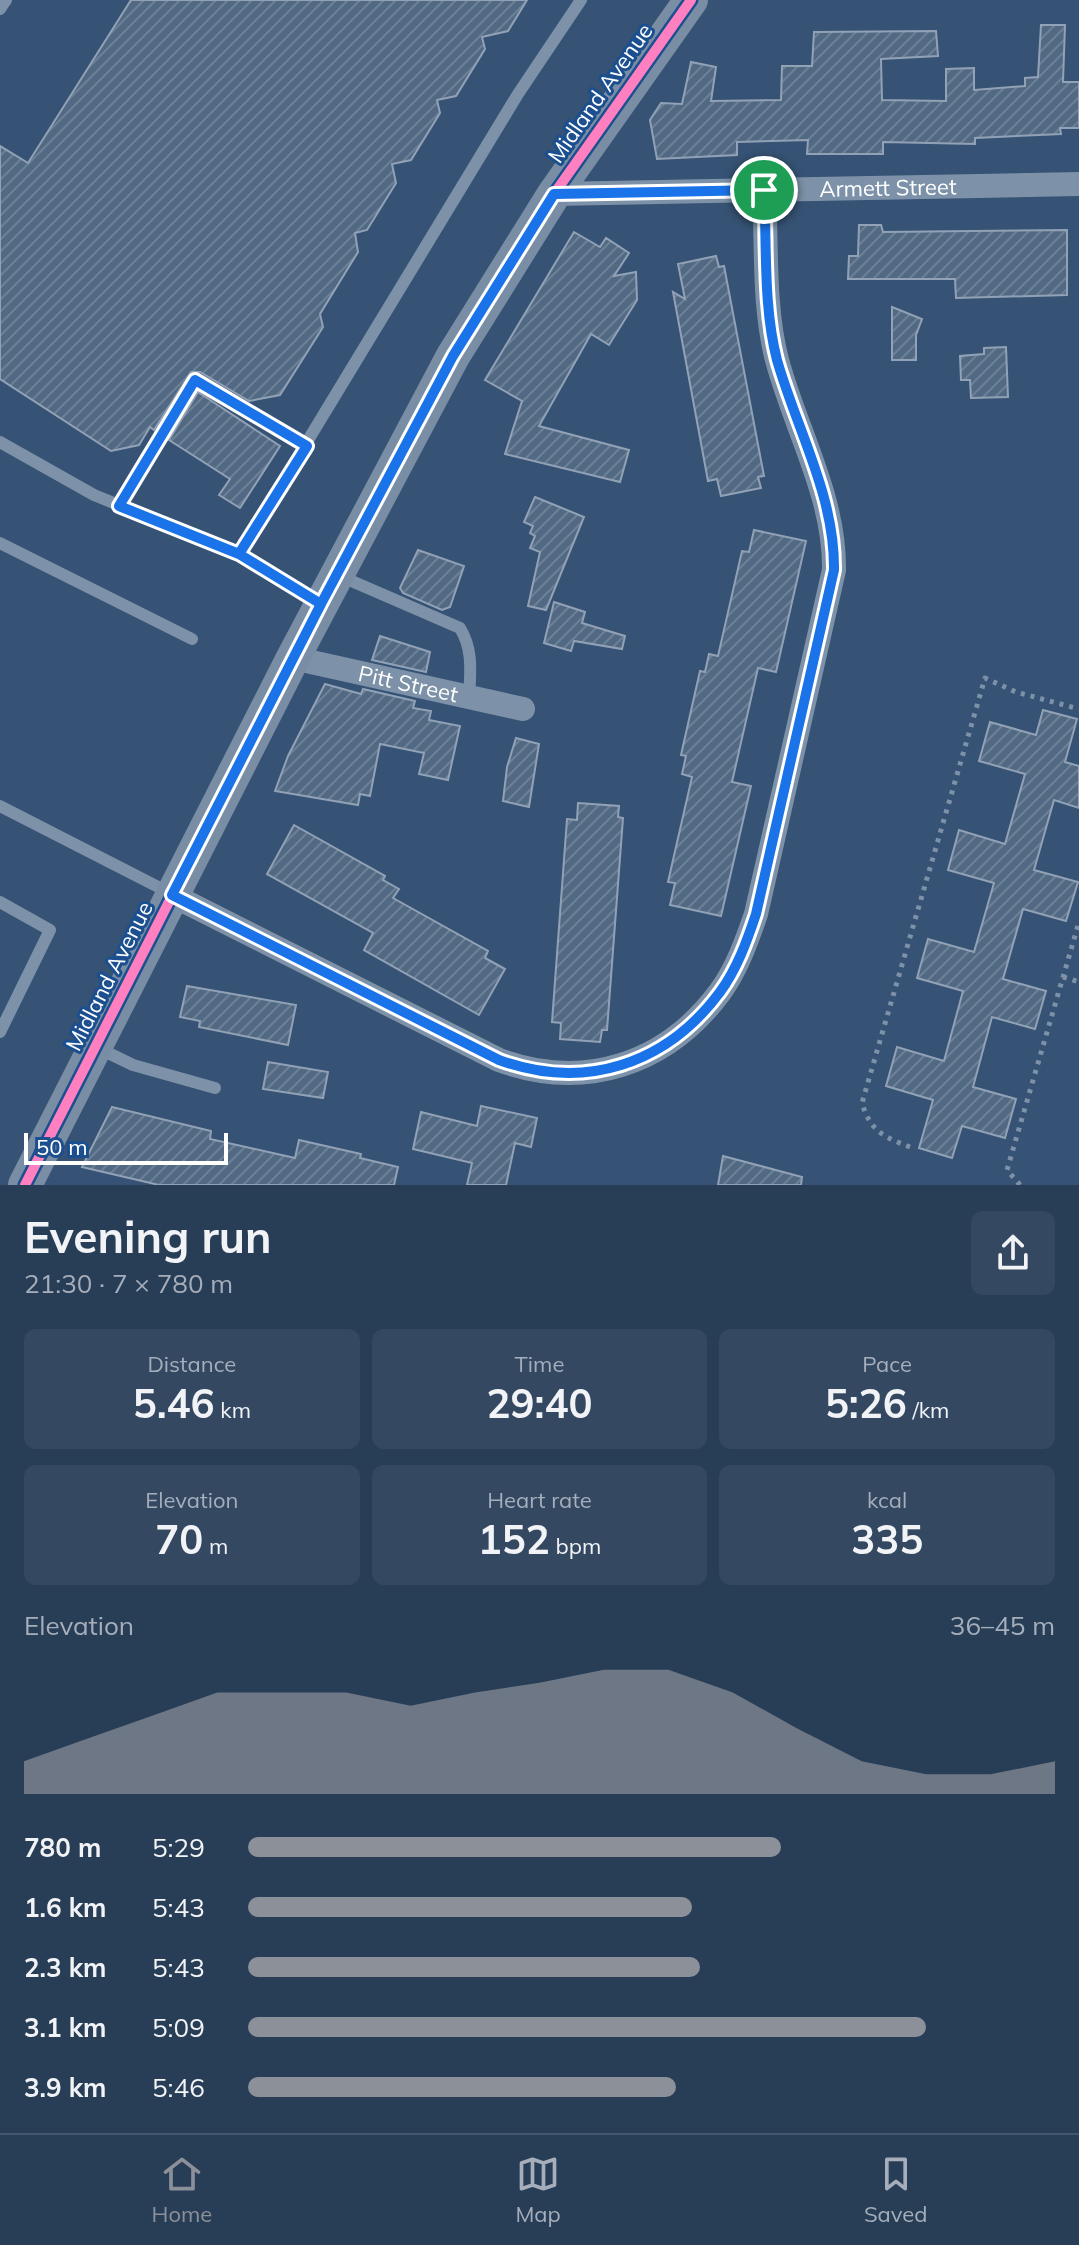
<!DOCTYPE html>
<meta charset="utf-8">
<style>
body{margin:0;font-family:Mulish,sans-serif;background:#344961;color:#f1f3f6;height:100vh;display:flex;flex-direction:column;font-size:30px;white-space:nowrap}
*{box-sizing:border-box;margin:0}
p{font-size:26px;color:#a5aeba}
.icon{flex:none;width:44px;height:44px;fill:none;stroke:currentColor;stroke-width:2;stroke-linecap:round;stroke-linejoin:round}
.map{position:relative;height:1185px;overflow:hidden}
.details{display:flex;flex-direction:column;background:#283e57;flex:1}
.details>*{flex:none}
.scale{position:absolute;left:24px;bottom:20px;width:204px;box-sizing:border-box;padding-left:8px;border:4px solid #fff;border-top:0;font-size:22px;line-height:28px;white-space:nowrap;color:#fff;-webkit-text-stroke:6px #1b4f8f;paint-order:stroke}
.pin{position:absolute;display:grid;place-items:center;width:68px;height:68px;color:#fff;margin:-34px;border:4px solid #fff;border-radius:50%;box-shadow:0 2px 8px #0007}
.round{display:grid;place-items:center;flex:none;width:84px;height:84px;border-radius:12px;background:#344961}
.head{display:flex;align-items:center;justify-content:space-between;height:136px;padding:0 24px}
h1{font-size:44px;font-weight:700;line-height:60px}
.metrics{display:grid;grid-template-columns:repeat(3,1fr);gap:12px;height:136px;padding:8px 24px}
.metrics div{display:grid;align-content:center;border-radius:12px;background:#344961;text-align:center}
.metrics b{font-size:40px;font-weight:700}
.metrics small{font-size:22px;font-weight:400}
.metrics p{font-size:22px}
.chart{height:224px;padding:16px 24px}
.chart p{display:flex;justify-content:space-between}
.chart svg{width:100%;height:144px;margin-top:8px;fill:#8c9099;opacity:.7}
ul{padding:0 24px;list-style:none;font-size:26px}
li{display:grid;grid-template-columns:128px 96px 1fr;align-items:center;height:60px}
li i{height:20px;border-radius:10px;background:#8c9099}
.tab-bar{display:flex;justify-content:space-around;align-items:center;height:112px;border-top:2px solid #44576d;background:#283e57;font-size:22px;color:#a5aeba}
.tab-bar a{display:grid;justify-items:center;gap:4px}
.tab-bar .selected{color:#8c9099}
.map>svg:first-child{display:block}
.building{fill:url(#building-hatch);stroke:#92a2b6;stroke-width:2}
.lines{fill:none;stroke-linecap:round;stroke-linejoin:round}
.path{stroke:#7d92a8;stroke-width:5;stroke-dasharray:4 6;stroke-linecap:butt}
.lane{stroke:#7d92a8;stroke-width:12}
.street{stroke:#7d92a8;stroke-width:24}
.secondary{stroke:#798da4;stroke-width:34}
.cycleway-casing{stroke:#1b4f8f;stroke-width:15}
.cycleway{stroke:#ff80c0;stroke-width:10}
.route-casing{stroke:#fff;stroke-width:16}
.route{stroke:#1a73e8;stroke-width:10}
.labels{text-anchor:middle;stroke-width:6;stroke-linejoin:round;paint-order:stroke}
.street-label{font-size:22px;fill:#fff;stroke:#1b4f8f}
</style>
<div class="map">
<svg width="1079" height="1185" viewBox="0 0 1079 1185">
<defs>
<pattern id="building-hatch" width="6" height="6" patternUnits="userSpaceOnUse" patternTransform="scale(2)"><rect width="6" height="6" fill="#526984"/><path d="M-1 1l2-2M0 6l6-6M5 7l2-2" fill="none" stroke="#6c8096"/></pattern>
</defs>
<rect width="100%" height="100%" fill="#365274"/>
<g class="building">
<polygon points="131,0 527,0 508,31 482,37 485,49 456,96 437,100 440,113 411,160 392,164 396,183 367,230 355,233 358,252 320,314 323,327 280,395 249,401 200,372 191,372 154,430 150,427 139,445 111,451 0,379 0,146 28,163"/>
<polygon points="1041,25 1065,25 1063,82 1079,82 1079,128 1060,128 1061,134 975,138 975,144 883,142 883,154 807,154 808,140 737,142 737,155 657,159 650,120 661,103 682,104 691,62 716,67 711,101 781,100 782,66 812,66 814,32 936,31 938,56 881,59 882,100 946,101 946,69 974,68 974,90 1025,86 1025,78 1038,77"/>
<polygon points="859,225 881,225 883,232 1067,230 1067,295 956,298 955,279 848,279 849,256 858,256"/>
<polygon points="574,232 600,247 606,238 629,253 614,276 636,272 637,300 609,345 591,334 539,426 629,450 620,482 505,454 522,401 485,380"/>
<polygon points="716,256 719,267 724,266 764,476 758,477 761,488 721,496 717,479 708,481 673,292 685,299 678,264"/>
<polygon points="892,307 922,319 916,335 916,360 892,360"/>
<polygon points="1006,347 1008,397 971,398 970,380 961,380 960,356 984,354 984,348"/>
<polygon points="198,392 280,446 240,508 219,495 230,479 169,440"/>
<polygon points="535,497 584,517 546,610 528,606 540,552 530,548 535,536 530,533 533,526 524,522"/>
<polygon points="754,530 806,541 776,672 758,668 732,782 751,786 721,916 670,905 675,883 668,882 692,777 682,774 686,756 681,755 700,671 705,672 709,654 718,656 742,551 749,552"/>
<polygon points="418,550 464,566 450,607 442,610 403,593 400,588"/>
<polygon points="554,602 585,612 582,623 625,636 622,649 574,641 571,651 544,643"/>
<polygon points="380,636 430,652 426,672 372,660"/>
<polygon points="325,684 361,694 363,689 415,701 413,708 431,711 429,720 460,726 448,780 419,774 424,753 380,744 370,796 360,794 358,805 275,791 288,756"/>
<polygon points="1043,710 1077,719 1065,762 1079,766 1079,808 1054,800 1034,870 1078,882 1066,921 1023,909 1003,979 1046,991 1035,1029 992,1017 973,1087 1016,1099 1005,1138 962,1126 952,1158 919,1148 933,1100 886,1086 897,1047 944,1061 963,991 917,978 928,939 974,952 994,883 948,870 959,830 1005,844 1025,774 979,761 990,722 1036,735"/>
<polygon points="516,738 539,744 529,807 503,801 507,767"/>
<polygon points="578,803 619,806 618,817 623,818 607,1030 602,1030 600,1042 560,1039 561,1023 552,1022 567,819 577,820"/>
<polygon points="294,825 385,876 383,880 399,889 393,898 488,951 485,958 505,969 479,1015 364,950 373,933 267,874"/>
<polygon points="187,986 296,1005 288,1045 199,1027 200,1021 180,1017"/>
<polygon points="268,1062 328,1072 323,1098 263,1089"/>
<polygon points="481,1106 537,1118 531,1147 515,1143 506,1185 467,1185 472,1163 413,1149 421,1112 477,1126"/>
<polygon points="112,1107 211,1131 210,1139 295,1158 299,1140 361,1154 360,1158 398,1167 394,1185 159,1185 82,1167"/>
<polygon points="723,1156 802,1177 801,1185 718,1185"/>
</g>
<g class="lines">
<g class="path">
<polyline points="1063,977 1079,982"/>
<path d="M910,1147c-26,-10 -40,-16 -48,-44l123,-425 31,14 63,17"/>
<polyline points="1020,1185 1007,1170 1079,922"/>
</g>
<g class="lane">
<polyline points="0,9 6,0"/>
<polyline points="0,442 94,495 239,554 318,602"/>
<polyline points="119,506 195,380 307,446"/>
<polyline points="0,543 192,639"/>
<polyline points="239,554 518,94 581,0"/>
<path d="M340,576l120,52c14,23 10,46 9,72"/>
<polyline points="0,806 170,893"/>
<polyline points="0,902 50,930 0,1032"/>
<polyline points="98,1048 133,1065 215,1088"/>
</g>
<g class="street">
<path id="s1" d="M554,194l525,-10"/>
<path id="s2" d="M293,658l230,51"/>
<path d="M172,895l327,165c85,31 167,5 221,-68 17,-23 27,-52 36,-78l78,-344c1,-74 -38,-139 -57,-210 -14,-54 -10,-115 -13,-170"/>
</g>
<polyline class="secondary" points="25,1185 293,658 453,356 554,194 691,0"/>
<g class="cycleway-casing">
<g id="cycleway">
<path d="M172,895l327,165c85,31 167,5 221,-68 17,-23 27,-52 36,-78l78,-344c1,-74 -38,-139 -57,-210 -14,-54 -10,-115 -13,-170"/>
<polyline points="25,1185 293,658 453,356 554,194 691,0"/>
</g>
</g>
<use href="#cycleway" class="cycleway"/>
</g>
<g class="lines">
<g class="route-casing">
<path id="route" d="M764,190l-210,4 -101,162 -132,248 -82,-50 -120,-48 76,-126 112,66 -68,108 82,50 -149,291 327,165c85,31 167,5 221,-68 17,-23 27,-51 36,-78l78,-344c1,-74 -37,-140 -57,-210 -14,-54 -10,-115 -13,-170"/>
</g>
<use href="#route" class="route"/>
</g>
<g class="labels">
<g class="street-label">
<text transform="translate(600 93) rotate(-55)" y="8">Midland Avenue</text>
<text dy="8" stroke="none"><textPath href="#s1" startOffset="334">Armett Street</textPath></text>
<text dy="8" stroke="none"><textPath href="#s2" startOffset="118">Pitt Street</textPath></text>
<text transform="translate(109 976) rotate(-63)" y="8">Midland Avenue</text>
</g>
</g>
</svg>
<div class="scale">50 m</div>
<div class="pin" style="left:764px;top:190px;background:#1e9e55"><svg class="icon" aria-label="arrive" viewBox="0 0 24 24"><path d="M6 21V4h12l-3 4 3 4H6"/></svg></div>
</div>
<section class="details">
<div class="head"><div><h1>Evening run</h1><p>21:30 · 7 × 780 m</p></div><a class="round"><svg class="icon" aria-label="share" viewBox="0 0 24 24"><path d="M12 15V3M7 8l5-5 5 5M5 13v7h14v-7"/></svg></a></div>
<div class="metrics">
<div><p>Distance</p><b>5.46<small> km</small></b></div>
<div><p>Time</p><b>29:40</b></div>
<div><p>Pace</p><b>5:26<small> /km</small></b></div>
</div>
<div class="metrics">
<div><p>Elevation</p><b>70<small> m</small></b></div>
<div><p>Heart rate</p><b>152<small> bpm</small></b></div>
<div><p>kcal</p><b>335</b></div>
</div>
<div class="chart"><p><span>Elevation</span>36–45 m</p>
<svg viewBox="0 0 160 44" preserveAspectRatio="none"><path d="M0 44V34L10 27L20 20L30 13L40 13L50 13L60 17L70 13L80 10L90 6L100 6L110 13L120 24L130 34L140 38L150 38L160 34V44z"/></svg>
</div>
<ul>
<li><b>780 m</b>5:29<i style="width:66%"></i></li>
<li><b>1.6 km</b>5:43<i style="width:55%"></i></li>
<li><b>2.3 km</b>5:43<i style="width:56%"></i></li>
<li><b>3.1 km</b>5:09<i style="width:84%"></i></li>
<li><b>3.9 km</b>5:46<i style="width:53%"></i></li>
</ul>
</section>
<nav class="tab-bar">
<a class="selected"><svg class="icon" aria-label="home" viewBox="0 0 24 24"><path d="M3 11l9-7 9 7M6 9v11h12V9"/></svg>Home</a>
<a><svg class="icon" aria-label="map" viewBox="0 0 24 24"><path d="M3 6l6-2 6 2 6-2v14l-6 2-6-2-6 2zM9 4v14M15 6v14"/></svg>Map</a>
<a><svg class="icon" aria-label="saved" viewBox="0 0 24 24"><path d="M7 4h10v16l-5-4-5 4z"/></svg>Saved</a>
</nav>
